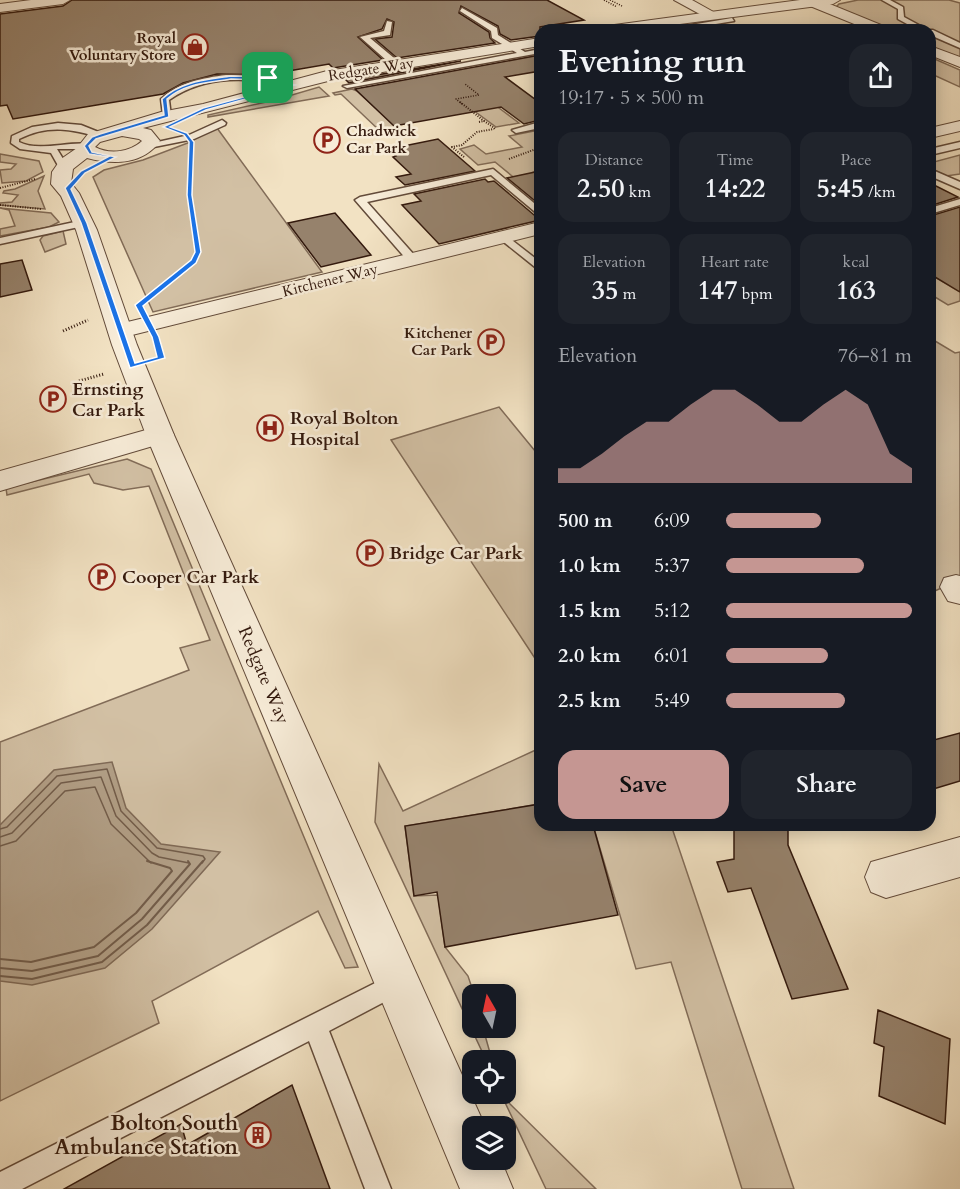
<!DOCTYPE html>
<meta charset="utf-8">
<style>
body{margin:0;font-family:Cardo,serif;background:#20242c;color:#f1f3f6;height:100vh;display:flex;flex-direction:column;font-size:22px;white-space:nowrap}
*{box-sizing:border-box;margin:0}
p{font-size:20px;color:#9ea1a6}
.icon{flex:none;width:33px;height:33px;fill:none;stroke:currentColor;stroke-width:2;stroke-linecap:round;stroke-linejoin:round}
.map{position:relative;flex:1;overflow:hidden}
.details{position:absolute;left:534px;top:24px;width:402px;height:807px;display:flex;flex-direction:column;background:#171b24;border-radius:18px;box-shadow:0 3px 15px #0003}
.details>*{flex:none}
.needle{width:39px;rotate:351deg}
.tools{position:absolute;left:462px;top:984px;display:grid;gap:12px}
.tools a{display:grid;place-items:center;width:54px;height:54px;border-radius:12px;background:#171b24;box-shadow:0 3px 15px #0003;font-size:30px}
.pin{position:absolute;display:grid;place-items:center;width:51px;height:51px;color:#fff;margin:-26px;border-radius:12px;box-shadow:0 3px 9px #0006}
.round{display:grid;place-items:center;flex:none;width:63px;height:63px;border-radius:18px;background:#20242c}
.headline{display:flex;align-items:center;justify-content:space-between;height:102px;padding:0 24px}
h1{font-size:33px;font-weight:800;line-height:45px}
.figures{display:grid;grid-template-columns:repeat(3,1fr);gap:9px;height:102px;padding:6px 24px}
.figures div{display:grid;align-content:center;border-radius:15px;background:#20242c;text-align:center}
.figures b{font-size:26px;font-weight:800}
.figures small{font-size:16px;font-weight:400}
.figures p{font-size:16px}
.chart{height:168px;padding:12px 24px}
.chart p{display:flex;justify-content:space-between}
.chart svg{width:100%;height:108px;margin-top:6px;fill:#c59692;opacity:.7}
.action{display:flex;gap:12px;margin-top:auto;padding:12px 24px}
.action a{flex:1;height:69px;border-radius:18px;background:#c59692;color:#111;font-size:24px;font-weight:800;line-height:69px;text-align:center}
.action a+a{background:#20242c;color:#f1f3f6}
ul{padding:0 24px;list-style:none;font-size:20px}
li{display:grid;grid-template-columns:96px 72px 1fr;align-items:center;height:45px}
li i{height:15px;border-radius:8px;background:#c59692}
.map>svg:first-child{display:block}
.green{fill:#d2c0a4;stroke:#826c58;stroke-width:1.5}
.water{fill:#b19e85;stroke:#7f6955;stroke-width:1.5}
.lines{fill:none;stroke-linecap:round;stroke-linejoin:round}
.shore-far1{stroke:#725c49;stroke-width:1.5}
.shore{stroke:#725c49;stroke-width:2}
.building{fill:#96826c;stroke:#33190d;stroke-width:1.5}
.service-casing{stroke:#634b3a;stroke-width:3}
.minor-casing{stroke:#634b3a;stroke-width:2}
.tertiary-casing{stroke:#634b3a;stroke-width:2}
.path-far2{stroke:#33190d;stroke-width:1.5;stroke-dasharray:1 1.5;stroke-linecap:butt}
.path-far1{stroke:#33190d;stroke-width:2;stroke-dasharray:1 1.5;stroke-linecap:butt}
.path{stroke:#33190d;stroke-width:3;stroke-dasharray:1 2;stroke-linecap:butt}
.service{fill:#f7ecd8;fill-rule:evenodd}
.minor{fill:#f7ecd8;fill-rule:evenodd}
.tertiary{fill:#f7ecd8;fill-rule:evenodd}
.route{fill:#1a73e8;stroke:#fff;stroke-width:1.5;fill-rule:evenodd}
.labels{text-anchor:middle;stroke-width:5;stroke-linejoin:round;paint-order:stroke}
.far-poi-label{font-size:15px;font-weight:bold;fill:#33190d;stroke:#f7ecd8;text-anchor:end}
.far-street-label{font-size:15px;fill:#33190d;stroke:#f7ecd8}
.poi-label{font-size:18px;font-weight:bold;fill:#33190d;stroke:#f7ecd8;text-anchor:start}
.street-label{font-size:18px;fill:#33190d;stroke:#f7ecd8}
.near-poi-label{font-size:21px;font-weight:bold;fill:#33190d;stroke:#f7ecd8;text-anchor:end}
</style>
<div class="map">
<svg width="960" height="1189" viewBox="0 0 960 1189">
<rect width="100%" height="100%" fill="#f2e2c3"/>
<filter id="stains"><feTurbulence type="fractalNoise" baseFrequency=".00333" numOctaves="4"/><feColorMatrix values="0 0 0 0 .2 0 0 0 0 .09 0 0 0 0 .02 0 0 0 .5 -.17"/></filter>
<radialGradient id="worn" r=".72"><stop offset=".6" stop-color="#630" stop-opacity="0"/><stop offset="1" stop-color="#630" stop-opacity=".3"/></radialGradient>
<g class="green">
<polygon points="858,0 949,0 960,3 960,59 930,46 930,30 890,30 836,7 839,4"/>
<polygon points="930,57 960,70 960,87 936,76 930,77"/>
<polygon points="319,87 329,96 208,117 208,115 275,100"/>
<polygon points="352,89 357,91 397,128 380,131 341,94 335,95 333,93"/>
<polygon points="495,105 519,123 496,127 473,110"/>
<polygon points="217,128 322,272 153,312 93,177 104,170 143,160 193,141 193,139"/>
<polygon points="534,131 540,136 540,171 534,172 540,177 540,199 495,162 478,165 460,149 474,145 486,154 522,147 509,136"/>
<polygon points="0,154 39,161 43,172 26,181 2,183 0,170 11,169 16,164 0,162"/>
<polygon points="960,155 960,174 946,176 930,168 930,163"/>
<polygon points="44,176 38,191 45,209 0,205 0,203 12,202 18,195 3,193 4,191 15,189"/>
<polygon points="0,208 51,213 59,222 49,227 0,236 0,229 15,226 9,210"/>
<polygon points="63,231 66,244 45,252 40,240 43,236"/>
<polygon points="930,274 960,292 960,301 948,305 930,294"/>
<polygon points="930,338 955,353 960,352 960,580 930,593"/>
<polygon points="499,407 540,457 540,666 391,440"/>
<polygon points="127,459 151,469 358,967 345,968 318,911 152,1001 159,1023 0,1101 0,742 189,670 180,648 210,640 149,486 123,490 94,483 89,474 7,495 6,488"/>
<polygon points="540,748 540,804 405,826 414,896 438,895 445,947 468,976 474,994 472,1028 483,1028 492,1060 486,1060 375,822 379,764 403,811"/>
<polygon points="593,825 671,825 794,1189 742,1189 671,962 636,969"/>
<polygon points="501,1094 503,1097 596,1189 546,1189"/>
</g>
<polygon class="water" points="112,762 126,808 161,844 220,852 152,929 105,968 32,985 0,981 0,825 54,770"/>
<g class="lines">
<g class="shore-far1">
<polyline points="0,829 7,827 57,776 107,769 121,811 157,848 203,856 205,859 202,863"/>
<polyline points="0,837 12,833 61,783 101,777 116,816 152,853 159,857 189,863"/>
<polyline points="0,846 16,841 65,791 95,787 111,824 151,863"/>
</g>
<g class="shore">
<polyline points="0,959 31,962 94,947 136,913 172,871 170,868 147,861"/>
<polyline points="0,968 32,971 98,956 142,919 190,864 188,861"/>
<polyline points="0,976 32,979 102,962 147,925 203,861"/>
</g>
</g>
<g class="building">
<polygon points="72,0 547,0 584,20 540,27 540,36 511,40 500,34 498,26 461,6 459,13 489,32 490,38 495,43 397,58 375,39 392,37 394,22 387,19 382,29 358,37 383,60 333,68 329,64 265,75 217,74 183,83 163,94 13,119 7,105 0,106 0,14 63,6"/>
<polygon points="540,55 540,71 505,77 540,103 540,120 524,124 501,107 394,126 355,89"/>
<polygon points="461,61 349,83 346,80"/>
<polygon points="438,139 475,171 405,185 396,177 411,174 393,157 396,156 389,149"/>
<polygon points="540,171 540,205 507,178"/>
<polygon points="485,179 488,182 494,181 540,220 439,244 402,205 421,201 414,194"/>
<polygon points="930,183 958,197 930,206"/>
<polygon points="960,207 960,292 930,274 930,216"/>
<polygon points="335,213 371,255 321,267 288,223"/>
<polygon points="22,260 32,290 0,297 0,264"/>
<polygon points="960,733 960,781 930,790 930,741"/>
<polygon points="540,804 540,825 593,825 618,915 445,947 437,892 414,896 405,826"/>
<polygon points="734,825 788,825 788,845 848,989 792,999 751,888 728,892 717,862 734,859"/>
<polygon points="878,1010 950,1039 945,1124 879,1096 884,1047 874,1043"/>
<polygon points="292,1085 330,1189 64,1189 181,1124 187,1145"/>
</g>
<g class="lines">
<g class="service-casing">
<g id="service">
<polygon points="882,0 890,0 903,7 904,17 928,30 918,30 898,19 898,9"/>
<polygon points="462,8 497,28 498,35 525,52 540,49 540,53 347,88 343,86 517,53 492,38 491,31 460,11"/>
<polygon points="732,18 734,21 679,30 661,30"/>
<polygon points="387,21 392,22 390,35 370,38 400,63 400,67 394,67 360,37 384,31"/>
<polygon points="929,30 933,30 960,43 960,48 930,35"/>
<path d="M226,75l35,1 36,9 -4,2c-42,-10 -87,-13 -124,13l2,16 -4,3 -4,-3 -2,-17c18,-17 42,-21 65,-24z"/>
<polygon points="222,120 226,123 225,125 194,139 149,148 144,145 189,135"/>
<polygon points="540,122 540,128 516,133 512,130"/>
<path d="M58,123l23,2 25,10 -4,3c-29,-9 -54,-14 -83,1v3c20,10 48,-1 70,2l2,2 -5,3h-29l11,18 -5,3 -3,-1 -9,-16 -31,-4 -9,-6 1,-7 20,-9z"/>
<polygon points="960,142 960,148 930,155 930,149"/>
<polygon points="493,169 540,208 540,216 491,175 367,202 416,257 416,261 408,261 355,200 360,197"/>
<polygon points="930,169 960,182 960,189 930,176"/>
<polygon points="960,199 960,205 930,214 930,208"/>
<polygon points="84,220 88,221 88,225 0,244 0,238"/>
<polygon points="504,234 540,262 540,271 500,239 500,235"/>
<polygon points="397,972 405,975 408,983 405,991 329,1031 391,1189 365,1189 309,1041 22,1189 0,1189 0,1172"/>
</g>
</g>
<g class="minor-casing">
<g id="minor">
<polygon points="31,0 70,0 63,4 0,12 0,4"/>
<polygon points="674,0 692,0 719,15 717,18 707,18"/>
<polygon points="811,0 820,0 886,27 888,30 869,30 810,6 808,3"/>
<polygon points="930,46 960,57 960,67 930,55"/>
<polygon points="960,121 960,131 930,138 930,128"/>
<polygon points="540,222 540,234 120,338 111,336 108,331 111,326"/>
<polygon points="160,426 170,429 174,435 170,441 0,491 0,471"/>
<polygon points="956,575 960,576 960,604 948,601 940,587 944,578"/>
<polygon points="960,837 960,877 886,898 871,892 865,877 871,862"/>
</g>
</g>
<g class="tertiary-casing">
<g id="tertiary">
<polygon points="800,0 840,0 833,4 634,30 600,30 607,26"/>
<path d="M540,38v8l-212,35 -185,47 8,2 9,11c-17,24 -47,24 -73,17l-14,11 -2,14 8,10 18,37 40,115 37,90 311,691h-13v34h29l12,29h-53l-314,-754 -34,-90 -36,-115 -15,-34 -10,-12 1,-12 9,-13 16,-11 11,-14 73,-22 42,-8 124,-33zM122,136l17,3 3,2c-12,11 -32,14 -47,6l5,-5z"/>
</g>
</g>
<g class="path-far2">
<polyline points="604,0 617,7"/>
<polyline points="610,0 622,6"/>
<polyline points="462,104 456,99 479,95 465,84"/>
</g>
<g class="path-far1">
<polyline points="460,102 484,121"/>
<polyline points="479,122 484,121 496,129"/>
<polyline points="191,156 189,195 195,234"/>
<polyline points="464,157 452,147 462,145 477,132 494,129"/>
<polyline points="509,159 536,149"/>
<polyline points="0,188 35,179"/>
<polyline points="0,205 41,209"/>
</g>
<g class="path">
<polyline points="149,297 193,261 198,252 195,232"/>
<polyline points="63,331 88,320"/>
<polyline points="79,381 104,374"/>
</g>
<use href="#service" class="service"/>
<use href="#minor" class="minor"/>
<use href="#tertiary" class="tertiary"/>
</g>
<path class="route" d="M231,76l37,1 27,8 -89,25 -36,17 17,6 7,9 -2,53 9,57 -5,11 -53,43 16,31 6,21 -35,10 -49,-145 -16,-35 16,-17 27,-14 -19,-3 -5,-8 8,-9 8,-3 64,-19 -2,-16c19,-18 44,-19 69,-23zM231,79l37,1 20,5 -85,23 -40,19 21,8 5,7 -2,53 8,57 -4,8 -56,45 17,32 5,20 -22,6 -48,-140 -16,-34 14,-16 31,-16 -24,-5 -3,-6 7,-7 73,-22 -2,-18c18,-16 41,-16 64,-20z"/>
<defs>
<g id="shop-ring" transform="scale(1.35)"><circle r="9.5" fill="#f7ecd8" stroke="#8f2418" stroke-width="1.5"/><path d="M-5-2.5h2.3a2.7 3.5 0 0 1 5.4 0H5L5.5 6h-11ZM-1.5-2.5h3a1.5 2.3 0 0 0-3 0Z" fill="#8f2418"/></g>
<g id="parking-ring" transform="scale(1.35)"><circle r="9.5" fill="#f7ecd8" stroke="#8f2418" stroke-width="1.5"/><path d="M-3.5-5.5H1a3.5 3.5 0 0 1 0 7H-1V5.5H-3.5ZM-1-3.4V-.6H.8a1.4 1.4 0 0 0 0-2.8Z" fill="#8f2418"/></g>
<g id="hospital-ring" transform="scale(1.35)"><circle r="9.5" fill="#f7ecd8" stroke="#8f2418" stroke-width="1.5"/><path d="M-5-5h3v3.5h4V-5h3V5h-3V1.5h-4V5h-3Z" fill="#8f2418"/></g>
<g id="building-ring" transform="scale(1.35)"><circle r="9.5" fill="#f7ecd8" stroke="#8f2418" stroke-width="1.5"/><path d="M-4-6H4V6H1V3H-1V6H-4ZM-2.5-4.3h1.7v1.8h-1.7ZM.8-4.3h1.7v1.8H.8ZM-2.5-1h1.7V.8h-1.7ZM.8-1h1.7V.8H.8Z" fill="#8f2418"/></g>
</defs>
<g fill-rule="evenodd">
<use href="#shop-ring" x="195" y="47"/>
<use href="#parking-ring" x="327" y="140"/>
<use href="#parking-ring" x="491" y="342"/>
<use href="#parking-ring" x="53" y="399"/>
<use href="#hospital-ring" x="270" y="428"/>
<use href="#parking-ring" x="370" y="553"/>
<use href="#parking-ring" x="102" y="577"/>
<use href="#building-ring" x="258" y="1135"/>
</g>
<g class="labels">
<g class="far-poi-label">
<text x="176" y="43">Royal<tspan x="176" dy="17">Voluntary Store</tspan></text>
<text x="346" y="136" text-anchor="start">Chadwick<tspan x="346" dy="17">Car Park</tspan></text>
<text x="472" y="338">Kitchener<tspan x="472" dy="17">Car Park</tspan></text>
</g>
<g class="far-street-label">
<text transform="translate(371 69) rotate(-9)" y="5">Redgate Way</text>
<text transform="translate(330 280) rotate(-14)" y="5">Kitchener Way</text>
</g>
<g class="poi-label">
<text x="72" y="395">Ernsting<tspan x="72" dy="21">Car Park</tspan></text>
<text x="290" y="424">Royal Bolton<tspan x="290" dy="21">Hospital</tspan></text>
<text x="389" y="559">Bridge Car Park</text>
<text x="122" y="583">Cooper Car Park</text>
</g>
<g class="street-label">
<text transform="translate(264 675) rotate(67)" y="6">Redgate Way</text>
</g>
<g class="near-poi-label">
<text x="238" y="1130">Bolton South<tspan x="238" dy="24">Ambulance Station</tspan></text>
</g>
</g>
<rect width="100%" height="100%" filter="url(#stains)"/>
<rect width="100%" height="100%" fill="url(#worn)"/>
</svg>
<div class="tools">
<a><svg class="needle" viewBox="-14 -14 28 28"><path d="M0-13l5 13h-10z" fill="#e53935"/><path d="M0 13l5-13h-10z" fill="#9ea1a6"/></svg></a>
<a><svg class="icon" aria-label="locate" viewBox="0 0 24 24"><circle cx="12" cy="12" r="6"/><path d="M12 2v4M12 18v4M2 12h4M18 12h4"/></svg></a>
<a><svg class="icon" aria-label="layers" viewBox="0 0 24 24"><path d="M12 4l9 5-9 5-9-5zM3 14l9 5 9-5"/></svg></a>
</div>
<div class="pin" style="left:268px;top:78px;background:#1e9e55"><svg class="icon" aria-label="arrive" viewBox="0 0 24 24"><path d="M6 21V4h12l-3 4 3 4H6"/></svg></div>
<section class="details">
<div class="headline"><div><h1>Evening run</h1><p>19:17 · 5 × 500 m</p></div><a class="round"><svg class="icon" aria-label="share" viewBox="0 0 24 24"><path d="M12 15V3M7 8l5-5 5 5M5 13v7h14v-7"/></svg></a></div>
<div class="figures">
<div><p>Distance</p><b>2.50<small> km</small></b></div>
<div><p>Time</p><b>14:22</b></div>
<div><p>Pace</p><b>5:45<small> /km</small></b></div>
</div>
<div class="figures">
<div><p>Elevation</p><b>35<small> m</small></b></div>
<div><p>Heart rate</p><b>147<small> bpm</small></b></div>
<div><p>kcal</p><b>163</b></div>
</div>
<div class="chart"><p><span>Elevation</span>76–81 m</p>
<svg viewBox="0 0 160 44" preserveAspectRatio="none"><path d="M0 44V38L10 38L20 32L30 25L40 19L50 19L60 12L70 6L80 6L90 12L100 19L110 19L120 12L130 6L140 12L150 32L160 38V44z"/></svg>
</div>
<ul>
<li><b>500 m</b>6:09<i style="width:51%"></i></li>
<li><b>1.0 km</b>5:37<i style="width:74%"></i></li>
<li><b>1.5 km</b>5:12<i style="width:100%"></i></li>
<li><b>2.0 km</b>6:01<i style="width:55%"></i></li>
<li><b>2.5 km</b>5:49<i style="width:64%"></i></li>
</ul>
<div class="action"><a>Save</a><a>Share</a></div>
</section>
</div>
